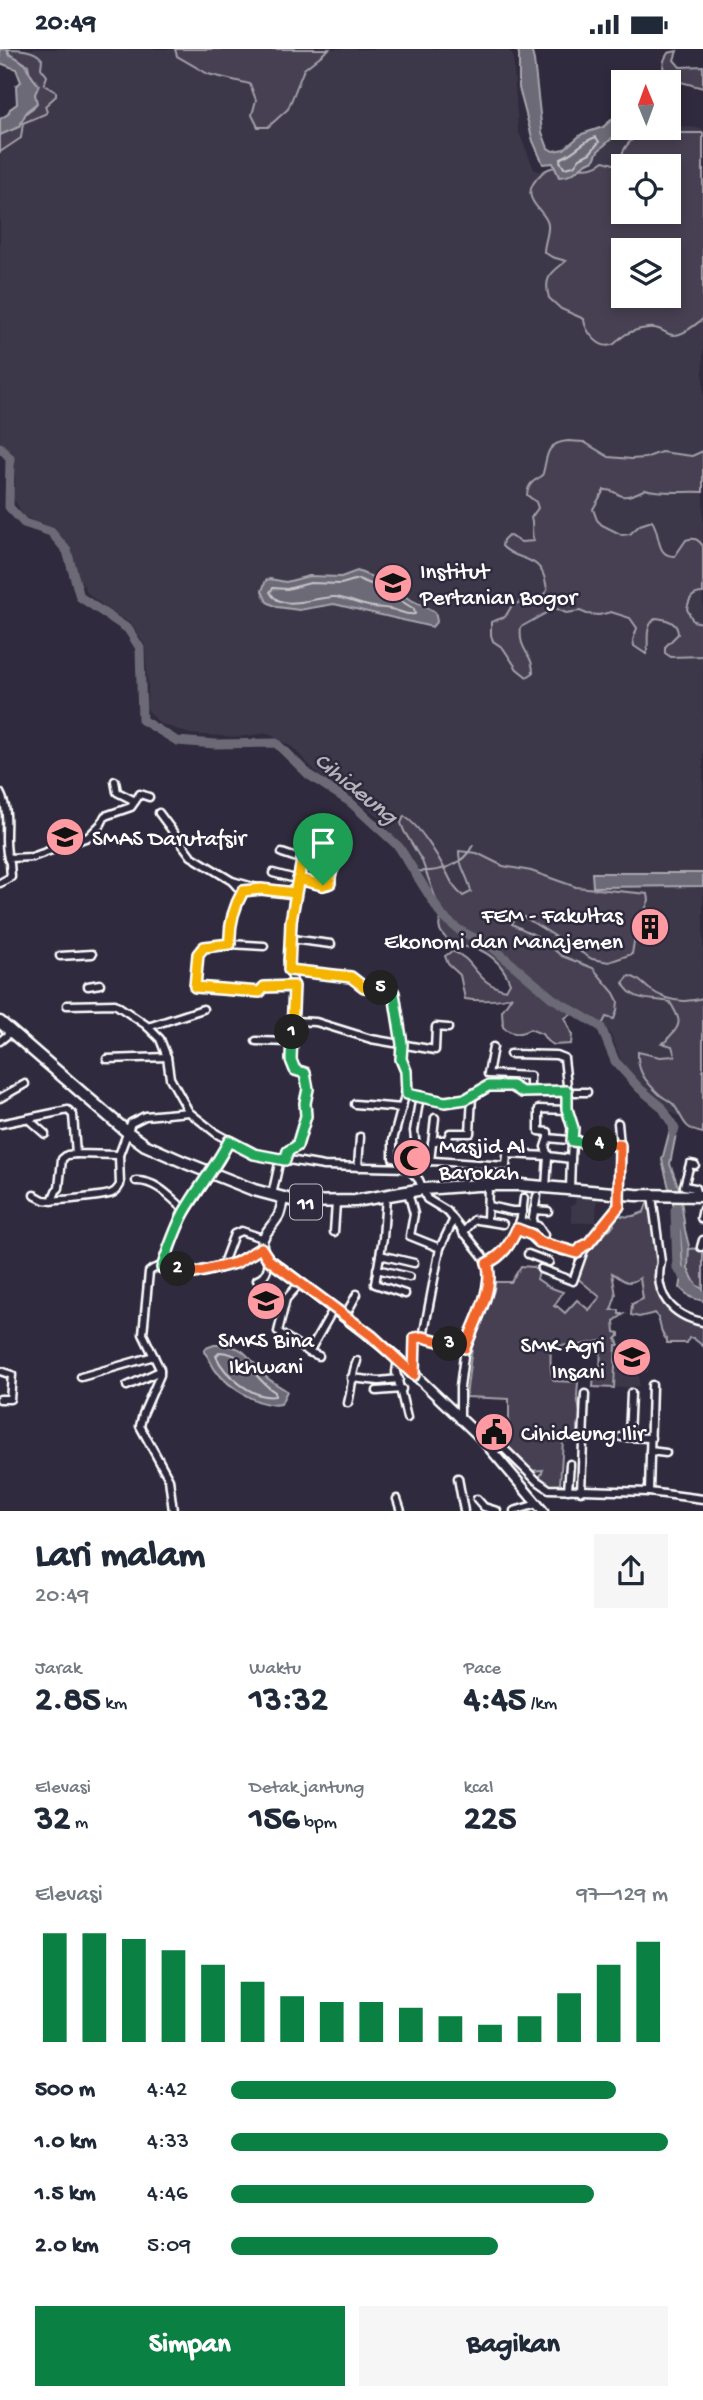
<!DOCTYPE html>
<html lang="id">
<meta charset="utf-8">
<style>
body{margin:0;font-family:"Gochi Hand",sans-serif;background:#f6f6f7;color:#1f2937;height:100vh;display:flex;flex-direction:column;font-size:26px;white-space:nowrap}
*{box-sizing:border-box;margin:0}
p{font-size:23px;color:#747a83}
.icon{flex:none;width:38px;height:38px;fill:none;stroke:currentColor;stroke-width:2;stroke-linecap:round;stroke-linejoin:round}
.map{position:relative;height:1462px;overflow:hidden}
.drawer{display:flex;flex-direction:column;background:#fff;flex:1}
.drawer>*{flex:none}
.needle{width:46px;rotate:359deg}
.fabs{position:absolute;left:611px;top:21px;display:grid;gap:14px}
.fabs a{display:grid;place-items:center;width:70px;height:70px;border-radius:0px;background:#fff;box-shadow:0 4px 10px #0003;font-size:35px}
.pin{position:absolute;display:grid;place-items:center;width:60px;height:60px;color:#fff;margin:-72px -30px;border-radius:50% 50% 50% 0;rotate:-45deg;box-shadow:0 0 7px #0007}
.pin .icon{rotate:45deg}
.km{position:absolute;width:35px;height:35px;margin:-18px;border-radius:50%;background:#222;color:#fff;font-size:19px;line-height:35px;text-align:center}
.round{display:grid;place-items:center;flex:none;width:74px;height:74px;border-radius:0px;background:#f6f6f7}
.headline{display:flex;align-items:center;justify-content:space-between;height:119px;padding:0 35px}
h1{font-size:38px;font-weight:700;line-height:52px}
.figures{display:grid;grid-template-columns:repeat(3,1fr);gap:10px;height:119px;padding:7px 35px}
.figures div{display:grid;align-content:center}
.figures b{font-size:35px;font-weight:700}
.figures small{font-size:19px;font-weight:400}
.figures p{font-size:19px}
.chart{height:196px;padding:14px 35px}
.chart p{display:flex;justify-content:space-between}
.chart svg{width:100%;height:126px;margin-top:7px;stroke:#0b8043;stroke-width:6}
.button{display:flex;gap:14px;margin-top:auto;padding:14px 35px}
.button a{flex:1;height:80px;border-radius:0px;background:#0b8043;color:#fff;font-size:28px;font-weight:700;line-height:80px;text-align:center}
.button a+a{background:#f6f6f7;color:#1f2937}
ul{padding:0 35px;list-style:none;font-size:23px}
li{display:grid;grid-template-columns:112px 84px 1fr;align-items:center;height:52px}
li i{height:18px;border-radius:9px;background:#0b8043}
.status{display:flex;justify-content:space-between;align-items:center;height:49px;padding:0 35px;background:#fff;direction:ltr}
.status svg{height:19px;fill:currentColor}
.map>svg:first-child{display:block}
.built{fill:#3c3749;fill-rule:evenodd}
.green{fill:#464152;stroke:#a2a0a8;stroke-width:2;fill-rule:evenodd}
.water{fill:#6d6a77;stroke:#a7a6ad;stroke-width:2}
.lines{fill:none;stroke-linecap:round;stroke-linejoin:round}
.shore{stroke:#c5c3c9;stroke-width:2}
.stream{stroke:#a7a6ad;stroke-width:2}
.river{stroke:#6d6a77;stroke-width:9}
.minor-casing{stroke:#fff;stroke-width:11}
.major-casing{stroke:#fff;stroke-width:13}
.highway-casing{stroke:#fff;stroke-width:15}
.minor{stroke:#2f2a3d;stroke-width:6}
.major{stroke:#2f2a3d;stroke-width:8}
.highway{stroke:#2f2a3d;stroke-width:10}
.split-1-casing{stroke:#fff;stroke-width:14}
.split-2-casing{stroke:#fff;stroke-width:14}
.split-3-casing{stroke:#fff;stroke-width:14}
.split-4-casing{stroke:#fff;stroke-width:14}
.split-5-casing{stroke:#fff;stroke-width:14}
.split-6-casing{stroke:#fff;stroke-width:14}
.split-1{stroke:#f5b400;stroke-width:9}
.split-2{stroke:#22a559;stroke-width:9}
.split-3{stroke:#f0652b;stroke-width:9}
.split-4{stroke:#f0652b;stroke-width:9}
.split-5{stroke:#22a559;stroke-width:9}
.split-6{stroke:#f5b400;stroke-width:9}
.labels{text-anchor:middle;stroke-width:5;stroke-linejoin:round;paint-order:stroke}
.shield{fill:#2f2a3d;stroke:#c1bfc5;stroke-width:2}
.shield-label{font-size:21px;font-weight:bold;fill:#fff}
.poi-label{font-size:23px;fill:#fff;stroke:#2f2a3d;text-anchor:start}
.water-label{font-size:24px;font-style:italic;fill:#b6b4bb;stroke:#2f2a3d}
</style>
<div class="status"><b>20:49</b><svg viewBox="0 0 49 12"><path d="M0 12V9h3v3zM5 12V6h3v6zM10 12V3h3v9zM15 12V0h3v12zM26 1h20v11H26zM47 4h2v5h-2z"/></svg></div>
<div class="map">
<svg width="703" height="1462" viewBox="0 0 703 1462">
<rect width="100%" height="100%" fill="#2f2a3d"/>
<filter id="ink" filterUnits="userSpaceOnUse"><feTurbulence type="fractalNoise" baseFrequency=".0143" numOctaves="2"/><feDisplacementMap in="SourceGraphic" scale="14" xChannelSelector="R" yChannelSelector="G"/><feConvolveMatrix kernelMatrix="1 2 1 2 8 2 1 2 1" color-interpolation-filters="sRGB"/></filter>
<g filter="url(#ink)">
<g class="built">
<path d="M9,0h499l5,7 5,74 16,39 16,7 44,-22 26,-24 10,-2h38l1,-4 34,5v999l-16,-5 -43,-30 -22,-30 -10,-26 -11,-19 -130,-84 -38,-32 -51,-82 -33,-26 -30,-19 -27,-28 -25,-14 -29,4 -48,-3 -31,-11 -13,-15 2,-20 -3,-43 -14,-21 -21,-13 -22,-17 -25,-47 -14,-18 -26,-13 -9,-17 1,-22 -3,-18 -12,-16v-310l37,-22zM623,117h45v46h-45zM623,201h45v46h-45z"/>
<polygon points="576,1145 597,1148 596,1173 572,1174 571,1156 575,1155"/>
<polygon points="634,1293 649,1298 648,1323 639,1323 639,1337 614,1339 616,1296 634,1296"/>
</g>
<g class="green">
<path d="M4,0c15,0 30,0 38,10l-1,9 6,8 -3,9 12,7v4l-11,10 2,6 -2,2 -22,9 -2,15 -21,14v-21l33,-23 3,-4 -8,-39 -18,-10 -2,-6z"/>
<polygon points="175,0 329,0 304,20 288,60 268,78 258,78 252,66 256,51 250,35 208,25 177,7"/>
<path d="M677,2l-3,9 6,7 23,-1v22l-37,-10c-4,-10 -4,-16 2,-25z"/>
<path d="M643,84h60v186c-9,6 -23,20 -34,15 -8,-4 -12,-7 -21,-6 -9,1 -19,3 -26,9 -4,2 -5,6 -8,7 -14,8 -30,-14 -30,-25l-23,-10 -12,-11c-6,-22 3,-25 17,-37l-14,-4 -8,-5c0,-9 5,-19 4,-27 -1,-16 -35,-25 -6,-52 17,-15 43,4 62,-12l16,5c1,-16 8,-26 23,-33zM623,117h45v46h-45zM623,201h45v46h-45z"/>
<path d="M568,392l16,1 25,15 22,2 14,-1 16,-6 31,4 11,-5v41c-14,-1 -47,2 -57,-3 -7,3 -17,9 -24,7 -8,-3 -9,-7 -18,-6l-11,19 4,11 5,5 20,10 8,-1 10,-9 12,-4c9,12 3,36 23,35l11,-16c8,-3 12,-1 17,6v47c-11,0 -14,6 -16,16l6,12 10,2v33l-32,1 -6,-4v-6l13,-13c0,-12 -11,-15 -22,-16 -14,11 -5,25 -10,36l-12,-8 -1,-6 4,-12 -7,-10 -19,-6 -12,3 -12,-1 -7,-3 -14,2 -11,-5 -34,19c-3,25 12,25 12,46l-6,4 -10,-8 -14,-21 -10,-7 -2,-6v-13l14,-5 6,-10 7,-4 27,-9c4,-9 2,-1 1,-10 -5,-31 -29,-21 -44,-38l1,-6 5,-5 13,7 13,-1c-4,-8 0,-15 -3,-23l7,-10 -2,-6 -9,-7c1,-11 6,-14 15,-19 6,-16 1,-33 26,-35z"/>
<path d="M404,767c16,10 34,40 43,57 5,10 7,16 16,23l8,-4c-2,-15 -13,-26 -12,-41l18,2 26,13 28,5 45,16 72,7 1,6 -14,36 -3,18 -23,8 -17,-3 -68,-42 -8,-1 -4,8 25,12 25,20 31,12 21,25 4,8 -1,10 -3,8 -8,-2 -5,10 -12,-10 -17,-4 -7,5 7,17 -1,9 -17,1 -7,-4 -5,-7 -12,-5c-10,6 -18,6 -27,-2l-1,-16 10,-15c-9,5 -36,5 -47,3l-5,-24 -12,-11 -3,-8 7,-5c24,8 23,33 54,39l4,-7c-6,-16 -15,-26 -30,-33 -16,-6 -24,1 -36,-14 -6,-7 -6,-12 -2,-20l-20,-55 -18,-30 -3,-8z"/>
<path d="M629,927c9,2 12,6 19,12 17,13 35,16 55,10v135c-22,-4 -19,-16 -30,-29 -4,-4 -10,-6 -14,-10 -14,-13 -22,-23 -21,-42l22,5 15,-1 -3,-10 -10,-3c11,-5 1,1 9,-8 13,-13 7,-18 -1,-33 -18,-4 -37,1 -47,-19z"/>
<path d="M652,1154l6,57 -4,18 9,25 20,17 20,5v21l-10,-8h-4l-2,5h-20v-3c-9,-8 -5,-20 -12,-27l-16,4 -8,-2 1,-11 11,-5 -3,-21c-15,9 -16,1 -28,-5l4,22 -5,15h8v4h5l-10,7 1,11 4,1v3l-3,3 3,6h-3l-2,43 -21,-1 1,-12h6l1,-34 -21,4 -30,1c2,11 -2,25 4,35l24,1 -1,14 4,22 -4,7 1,14 -15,2 -3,43 -5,3 -18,-4 6,-13 -12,1 -31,-27 4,-19h5v-26l-43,-2 6,-50 22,-57 1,-8h16l10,-16 13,1 5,5 -2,7 12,8 14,5 -9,14 2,1 1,-1 8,7 12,-13 12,10 11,-13 -24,-20 9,-25 29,-27 -2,-4 5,-7c9,5 18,2 27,-2l3,-8z"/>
<polygon points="703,1199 703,1245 697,1242 686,1219 688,1200"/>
</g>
<g class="water">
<path d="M0,0h8v5c24,9 16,17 31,31l-4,9 2,9 -10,8 -8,16 -19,8v-16l8,-5 2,-5 7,-5 -1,-18 5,-4 -5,-13 -16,-6z"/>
<path d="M531,0l3,11 8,72 6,16 5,3 11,-2 18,-15 21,-7 20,-17 -1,19 -24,22 -4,9c-15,4 -17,17 -35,17l-6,-14 -10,1 -10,-23 -14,-53v-34l-2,-5z"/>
<polygon points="357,522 385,533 409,550 435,563 437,572 432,578 334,555 299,561 277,558 267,553 262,542 266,531 270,530 286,533 309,527 341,528"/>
<polygon points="592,824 703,824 703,837 593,838"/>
<polygon points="675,1075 677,1080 670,1115 680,1142 685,1181 689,1197 688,1220 696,1236 703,1240 703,1252 690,1248 680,1239 683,1222 680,1183 662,1111 671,1077"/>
<path d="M214,1296c31,-1 32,10 50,30 7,7 16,11 23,16l-6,13c-20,5 -52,-17 -65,-33 -5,-6 -6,-13 -12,-19l2,-4z"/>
</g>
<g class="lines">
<g class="shore">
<path d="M596,88l3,5 -9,11 -10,5 -6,8 -10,2 -4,-7 1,-3c14,-5 21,-17 35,-21z"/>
<path d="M358,530l23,9 33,21 1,5c-9,2 -16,-4 -25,-5 -8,-2 -15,-1 -22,-3 -10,-2 -21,-7 -32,-9 -17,-2 -55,17 -66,-5l3,-4 14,1 23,-6 31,1z"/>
<path d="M220,1303c29,2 32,26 55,40v4c-21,4 -51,-21 -59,-40z"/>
</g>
<path class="stream" d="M415,822c23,2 48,-5 58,-26"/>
<g class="river">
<polyline points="0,398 10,409 9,458 24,474 51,483 67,502 80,548 128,580 140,599 142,671 177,692 215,695 276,694 309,726 350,753 399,798 442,867 459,881 492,898 552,949 601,978 615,1012 639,1039 662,1058 675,1080 673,1084"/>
<polyline points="675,1161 677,1219 698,1245 703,1246"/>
</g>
<g class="minor-casing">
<g id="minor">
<polyline points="115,732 117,743 135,752"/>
<path d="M0,744c12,22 2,43 8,65"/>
<polyline points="159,764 191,807 232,832 240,841 261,840 295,844"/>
<polyline points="282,804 315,815 330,826"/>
<path d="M273,824l49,13 6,-1c4,-13 11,-25 16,-39"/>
<polyline points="232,832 257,839"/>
<polyline points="0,834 11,828 10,814 8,809 32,808 88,788 101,775 105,767 131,758 140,745 149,748"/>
<polyline points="291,890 331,895"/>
<path d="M230,895c-1,-18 4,-37 14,-53"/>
<polyline points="264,897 230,895 204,898 198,905 195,938 259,943 264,938 294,937"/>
<polyline points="60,907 92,905"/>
<polyline points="289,921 351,928 364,938 393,941 402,995 401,1012 406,1022 407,1039 393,1091 393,1109 402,1112 419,1131 427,1150 447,1162 482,1206 489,1218 485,1250 465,1299 460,1338 460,1371"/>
<polyline points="88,937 100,935"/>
<polyline points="67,956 115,955 146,976 160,990 167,1008 170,1029 189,1063 217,1085 254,1105 324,1117 408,1119 424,1113 434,1112 506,1117 507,1105 548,1107 571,1110 570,1140"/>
<polyline points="293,972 316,973 371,990 435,1001 436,978 448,979"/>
<polyline points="148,978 203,960"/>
<polyline points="0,992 11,983"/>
<polyline points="256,992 292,993"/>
<polyline points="493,998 488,1025 530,1027 530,1042"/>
<polyline points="510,1005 556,1006 564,1009 567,1036 567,1061 573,1079 571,1110"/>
<polyline points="107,1010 167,1008"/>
<polyline points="407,1045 445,1053 466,1050 491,1037 512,1037 522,1043 587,1043"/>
<polyline points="0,1049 25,1035"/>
<polyline points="355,1055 402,1059"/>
<polyline points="28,1070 45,1085"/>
<polyline points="618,1074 620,1096"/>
<polyline points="0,1075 68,1061 73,1066 76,1105 119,1106"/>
<polyline points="548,1089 548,1083 539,1082 539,1060 567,1061"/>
<polyline points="432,1094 438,1091 447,1091 450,1084 470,1084 472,1047"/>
<polyline points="285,1111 288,1102 297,1097 306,1067 305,1053 308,1040 305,1024 295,1021 291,1012 294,937 288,911 295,844 302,811"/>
<polyline points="430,1112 435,1069"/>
<polyline points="418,1116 420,1101 416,1098 414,1082 420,1047"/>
<polyline points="695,1116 690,1115 684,1137 695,1139 697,1147"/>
<polyline points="358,1118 360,1088"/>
<path d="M136,1132c20,-1 35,17 49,29"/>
<polyline points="408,1143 414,1165 410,1187 440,1199"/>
<path d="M34,1146c3,1 7,4 10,5 7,2 63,-4 68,-7 5,-2 5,-4 8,-8l-1,-30 12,-32 14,-7 44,-4"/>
<polyline points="272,1146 280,1110"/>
<polyline points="386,1147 383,1189 375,1235 405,1245"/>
<path d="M652,1147l9,66c-8,32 11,54 42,60"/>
<polyline points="52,1152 56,1142 59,1139 62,1110 67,1106 76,1105"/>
<polyline points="488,1157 512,1162 523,1162"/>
<polyline points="703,1160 701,1169 703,1171"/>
<polyline points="534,1161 548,1162"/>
<polyline points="478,1171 503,1175"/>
<polyline points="487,1172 488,1136"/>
<polyline points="520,1172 538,1177 544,1186 541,1193"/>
<polyline points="532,1174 537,1147"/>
<polyline points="517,1180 528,1184 539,1193 564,1202 566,1200 577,1204 583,1197"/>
<polyline points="334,1183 336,1154"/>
<polyline points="463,1184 474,1171"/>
<polyline points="701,1198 703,1191"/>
<polyline points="528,1205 549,1213"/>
<polyline points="380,1206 414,1214"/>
<path d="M487,1214c25,-10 35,-40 37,-65"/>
<polyline points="222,1217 234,1185 241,1182 262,1189"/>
<polyline points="162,1219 180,1171 220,1110 229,1092"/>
<polyline points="377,1220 409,1228"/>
<polyline points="541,1220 573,1232 584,1201 619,1157 620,1096 548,1089 545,1098 548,1107 546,1138"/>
<path d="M257,1231c9,-3 11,-11 12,-20"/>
<polyline points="300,1234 286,1250 278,1283 309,1303 334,1259"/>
<polyline points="345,1267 357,1245"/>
<polyline points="423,1288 440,1199 453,1172"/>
<polyline points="309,1303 319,1307"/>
<polyline points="398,1310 396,1323 407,1369"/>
<polyline points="0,1322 12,1326 10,1350 0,1350"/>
<polyline points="414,1326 415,1289 423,1288 465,1299"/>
<polyline points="81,1328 154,1307"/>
<polyline points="351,1329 379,1332 399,1330"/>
<polyline points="127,1337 160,1322"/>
<polyline points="377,1342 402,1340"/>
<path d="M348,1354c4,-14 3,-28 9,-42"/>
<polyline points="621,1388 651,1389"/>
<polyline points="629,1388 631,1344"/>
<polyline points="481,1389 486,1382 536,1431 549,1440 649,1443 703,1450"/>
<polyline points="650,1402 666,1404"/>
<polyline points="458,1429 464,1462"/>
<polyline points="568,1441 570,1415"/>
<polyline points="581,1442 585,1345"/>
<polyline points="649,1443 652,1336"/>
<polyline points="397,1450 401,1462"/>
<polyline points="477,1450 484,1458 497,1462"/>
<path d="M173,1462l-4,-32 -29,-53 3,-12 17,-39v-6l-17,-35 6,-62c11,-12 29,1 43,1 20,1 53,-14 69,-25"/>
<polyline points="514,1462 537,1455"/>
</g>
</g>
<g class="major-casing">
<path id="major" d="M284,1149c-2,5 -3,11 -5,17 -8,15 -24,23 -14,41l130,100 86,82 62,73"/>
</g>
<g class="highway-casing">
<polyline id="highway" points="0,973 126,1082 145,1096 186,1114 254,1141 299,1153 355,1152 423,1140 477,1136 521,1136 636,1146 703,1147"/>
</g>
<use href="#minor" class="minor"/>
<use href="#major" class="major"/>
<use href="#highway" class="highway"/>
</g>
</g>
<g class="lines" filter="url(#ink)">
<g class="split-1-casing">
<path id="split-1" d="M292,983l2,-46 -30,1 -4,5 -65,-5 3,-33 6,-7 26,-3c-1,-18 4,-37 13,-53l18,-2 34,4 3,-14 25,6"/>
</g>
<g class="split-2-casing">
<path id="split-2" d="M178,1220l-16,-1c7,-20 13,-39 23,-57 14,-24 31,-45 44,-70l25,13 31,6 3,-9 9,-5 9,-30 -1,-13 3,-14 -3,-16 -10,-3 -4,-10 1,-28"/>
</g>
<g class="split-3-casing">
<polyline id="split-3" points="178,1220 195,1224 236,1214 261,1199 269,1211 372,1287 414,1326 415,1289 423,1288 450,1295"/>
</g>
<g class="split-4-casing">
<path id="split-4" d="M450,1295l15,4c8,-22 31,-62 22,-85 16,-7 23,-19 30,-34l15,6 7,7 38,11 5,-6 6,-3 31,-38 1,-61 -20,-1"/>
</g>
<g class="split-5-casing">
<polyline id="split-5" points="381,939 391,940 394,944 402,995 401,1010 406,1022 407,1045 445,1053 466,1050 488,1037 512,1037 522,1043 567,1042 567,1060 573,1079 572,1092 600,1095"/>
</g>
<g class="split-6-casing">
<polyline id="split-6" points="323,836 330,834 330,826 315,815 302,811 291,872 289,921 351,928 364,938 381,939"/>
</g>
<use href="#split-1" class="split-1"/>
<use href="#split-2" class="split-2"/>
<use href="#split-3" class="split-3"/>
<use href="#split-4" class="split-4"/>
<use href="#split-5" class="split-5"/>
<use href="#split-6" class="split-6"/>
</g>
<defs>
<g id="university-disc" transform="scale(2.0125)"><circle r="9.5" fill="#ff9aa2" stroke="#2f2a3d"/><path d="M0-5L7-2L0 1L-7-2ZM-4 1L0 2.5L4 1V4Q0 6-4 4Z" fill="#111"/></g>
<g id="school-disc" transform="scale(2.0125)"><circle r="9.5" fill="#ff9aa2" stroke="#2f2a3d"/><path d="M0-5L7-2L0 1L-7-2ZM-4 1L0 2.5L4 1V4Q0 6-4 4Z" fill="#111"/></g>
<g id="building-disc" transform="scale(2.0125)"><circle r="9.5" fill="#ff9aa2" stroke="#2f2a3d"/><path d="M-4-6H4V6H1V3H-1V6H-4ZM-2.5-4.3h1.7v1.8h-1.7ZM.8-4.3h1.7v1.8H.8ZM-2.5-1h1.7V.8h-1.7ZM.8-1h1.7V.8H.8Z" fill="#111"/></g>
<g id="mosque-disc" transform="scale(2.0125)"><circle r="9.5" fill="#ff9aa2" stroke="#2f2a3d"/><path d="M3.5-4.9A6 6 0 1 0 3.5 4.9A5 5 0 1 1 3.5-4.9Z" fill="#111"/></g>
<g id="civic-disc" transform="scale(2.0125)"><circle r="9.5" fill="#ff9aa2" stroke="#2f2a3d"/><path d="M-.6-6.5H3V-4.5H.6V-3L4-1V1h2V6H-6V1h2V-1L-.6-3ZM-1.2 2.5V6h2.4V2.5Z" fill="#111"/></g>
</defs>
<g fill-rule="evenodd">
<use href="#university-disc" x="393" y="534"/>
<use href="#school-disc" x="65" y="788"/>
<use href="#building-disc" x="650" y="878"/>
<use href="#mosque-disc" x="412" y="1109"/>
<use href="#school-disc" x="266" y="1252"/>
<use href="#school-disc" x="632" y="1308"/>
<use href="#civic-disc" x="494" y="1383"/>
</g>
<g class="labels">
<rect class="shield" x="290" y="1135.5" width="32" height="35" rx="5"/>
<g class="shield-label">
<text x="306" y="1160">11</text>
</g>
<g class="poi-label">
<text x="420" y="529">Institut<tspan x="420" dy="26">Pertanian Bogor</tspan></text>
<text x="92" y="796">SMAS Darutafsir</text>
<text x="623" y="873" text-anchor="end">FEM - Fakultas<tspan x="623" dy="26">Ekonomi dan Manajemen</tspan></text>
<text x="439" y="1104">Masjid Al<tspan x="439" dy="26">Barokah</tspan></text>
<text x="266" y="1298" text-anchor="middle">SMKS Bina<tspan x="266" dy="26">Ikhwani</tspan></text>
<text x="605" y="1303" text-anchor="end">SMK Agri<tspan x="605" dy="26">Insani</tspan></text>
<text x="521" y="1391">Cihideung Ilir</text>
</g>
<g class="water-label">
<text transform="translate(357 738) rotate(39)" y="8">Cihideung</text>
</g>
</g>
</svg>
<div class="fabs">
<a><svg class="needle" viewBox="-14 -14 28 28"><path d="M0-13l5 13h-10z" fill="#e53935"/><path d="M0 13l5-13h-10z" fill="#747a83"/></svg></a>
<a><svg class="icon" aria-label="locate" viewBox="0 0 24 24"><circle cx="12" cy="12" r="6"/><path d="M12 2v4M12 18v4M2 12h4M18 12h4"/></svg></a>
<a><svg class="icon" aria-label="layers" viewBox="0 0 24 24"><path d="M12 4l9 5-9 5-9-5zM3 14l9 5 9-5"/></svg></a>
</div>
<div class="pin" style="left:323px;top:836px;background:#1e9e55"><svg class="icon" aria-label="arrive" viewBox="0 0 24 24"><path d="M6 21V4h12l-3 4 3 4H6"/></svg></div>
<b class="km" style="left:292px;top:983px">1</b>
<b class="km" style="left:178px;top:1220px">2</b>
<b class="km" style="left:450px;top:1295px">3</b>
<b class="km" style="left:600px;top:1095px">4</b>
<b class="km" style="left:381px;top:939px">5</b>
</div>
<section class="drawer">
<div class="headline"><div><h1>Lari malam</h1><p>20:49</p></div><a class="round"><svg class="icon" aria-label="share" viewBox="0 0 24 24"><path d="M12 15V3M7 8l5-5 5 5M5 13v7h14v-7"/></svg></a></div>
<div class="figures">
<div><p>Jarak</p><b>2.85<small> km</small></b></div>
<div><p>Waktu</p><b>13:32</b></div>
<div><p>Pace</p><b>4:45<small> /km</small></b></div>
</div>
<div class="figures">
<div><p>Elevasi</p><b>32<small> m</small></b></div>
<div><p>Detak jantung</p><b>156<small> bpm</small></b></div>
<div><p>kcal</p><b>225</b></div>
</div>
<div class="chart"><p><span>Elevasi</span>97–129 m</p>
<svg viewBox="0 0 160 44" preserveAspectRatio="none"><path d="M5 44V6M15 44V6M25 44V8M35 44V12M45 44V17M55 44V23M65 44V28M75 44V30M85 44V30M95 44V32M105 44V35M115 44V38M125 44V35M135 44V27M145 44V17M155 44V9"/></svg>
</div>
<ul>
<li><b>500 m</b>4:42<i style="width:88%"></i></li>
<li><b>1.0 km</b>4:33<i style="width:100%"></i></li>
<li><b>1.5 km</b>4:46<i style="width:83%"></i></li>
<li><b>2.0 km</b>5:09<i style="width:61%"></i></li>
</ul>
<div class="button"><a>Simpan</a><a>Bagikan</a></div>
</section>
